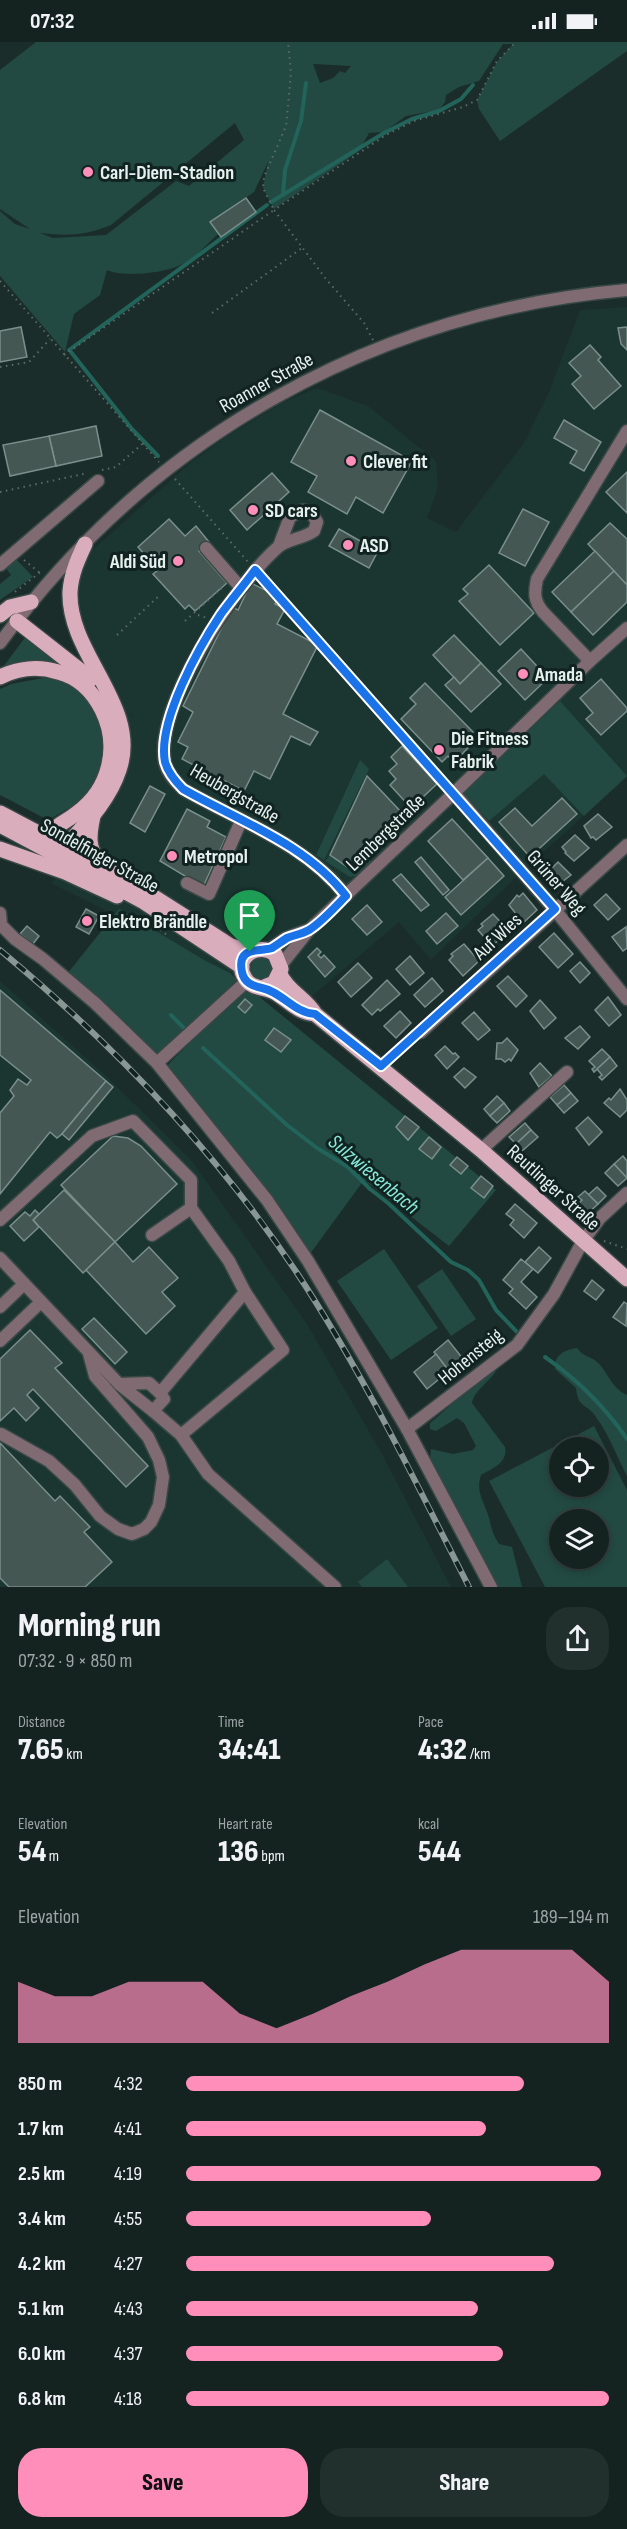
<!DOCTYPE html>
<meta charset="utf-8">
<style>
body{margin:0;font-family:"Sofia Sans Condensed",sans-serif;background:#212f2d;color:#f1f3f6;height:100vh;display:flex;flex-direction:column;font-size:22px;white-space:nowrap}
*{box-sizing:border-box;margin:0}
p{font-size:20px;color:#9da4a5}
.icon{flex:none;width:33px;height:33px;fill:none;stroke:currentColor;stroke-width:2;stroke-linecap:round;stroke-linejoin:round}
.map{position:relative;height:1545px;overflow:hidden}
.sheet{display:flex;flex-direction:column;background:#142220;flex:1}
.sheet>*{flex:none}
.tools{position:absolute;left:549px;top:1395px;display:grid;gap:12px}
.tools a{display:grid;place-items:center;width:60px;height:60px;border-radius:50%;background:#142220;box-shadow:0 3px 9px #0003,0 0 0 2px #333f3e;font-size:30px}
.pin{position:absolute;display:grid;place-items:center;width:51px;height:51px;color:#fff;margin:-62px -26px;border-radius:50% 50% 50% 0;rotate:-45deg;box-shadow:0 0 6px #0007}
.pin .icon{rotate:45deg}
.round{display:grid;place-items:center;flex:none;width:63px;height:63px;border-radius:24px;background:#212f2d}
.headline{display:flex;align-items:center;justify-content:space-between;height:102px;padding:0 18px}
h1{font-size:33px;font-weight:800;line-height:45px}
.figures{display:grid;grid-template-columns:repeat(3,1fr);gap:9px;height:102px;padding:6px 18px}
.figures div{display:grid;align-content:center}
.figures b{font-size:30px;font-weight:800}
.figures small{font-size:16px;font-weight:400}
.figures p{font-size:16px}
.chart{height:168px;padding:12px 18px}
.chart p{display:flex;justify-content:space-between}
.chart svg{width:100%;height:108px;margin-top:6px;fill:#ff8ebb;opacity:.7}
.action{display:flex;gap:12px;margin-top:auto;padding:12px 18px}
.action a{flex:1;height:69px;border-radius:24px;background:#ff8ebb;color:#111;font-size:24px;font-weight:800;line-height:69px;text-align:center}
.action a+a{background:#212f2d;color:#f1f3f6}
ul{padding:0 18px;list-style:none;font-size:20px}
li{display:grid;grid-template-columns:96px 72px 1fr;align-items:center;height:45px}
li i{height:15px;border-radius:8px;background:#ff8ebb}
.status{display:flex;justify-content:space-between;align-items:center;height:42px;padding:0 30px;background:#142220;direction:ltr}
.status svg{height:16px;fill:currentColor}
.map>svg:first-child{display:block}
.built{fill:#1b3631}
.green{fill:#234943;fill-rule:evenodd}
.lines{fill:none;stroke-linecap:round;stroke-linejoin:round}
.stream{stroke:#22635a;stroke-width:4}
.building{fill:#445753;stroke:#7a8f8b;stroke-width:1.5}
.minor-casing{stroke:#374845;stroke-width:15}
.major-casing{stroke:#374845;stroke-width:18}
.path{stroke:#5c6b68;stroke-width:2;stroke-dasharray:1.5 4.5;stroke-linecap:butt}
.minor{stroke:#816b72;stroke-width:12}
.major{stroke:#daadbd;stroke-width:15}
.rail-casing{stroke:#889794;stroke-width:6}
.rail{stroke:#112320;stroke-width:4;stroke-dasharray:11;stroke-linecap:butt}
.route-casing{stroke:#fff;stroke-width:12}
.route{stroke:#1a73e8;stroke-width:8}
.poi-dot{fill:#ff8ebb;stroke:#112320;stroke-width:2}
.labels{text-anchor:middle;stroke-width:6;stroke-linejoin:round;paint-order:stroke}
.poi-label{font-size:20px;font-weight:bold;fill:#e6f1ee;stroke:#112320;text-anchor:start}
.street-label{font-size:20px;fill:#e6f1ee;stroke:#112320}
.water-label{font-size:21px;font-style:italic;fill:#87ebda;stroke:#112320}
</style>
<div class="status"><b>07:32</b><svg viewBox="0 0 49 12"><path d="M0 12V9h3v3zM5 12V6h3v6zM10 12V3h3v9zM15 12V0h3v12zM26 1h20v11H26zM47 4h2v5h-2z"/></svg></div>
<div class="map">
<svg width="627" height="1545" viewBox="0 0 627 1545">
<rect width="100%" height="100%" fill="#1b2d2a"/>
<g class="built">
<polygon points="627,265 627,735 522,829 431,918 399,880 302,963 277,962 237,938 230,931 51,841 93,794 107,765 101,630 76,566 79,532 89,511 188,423 226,395 282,361 317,346 368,364 436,419 438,446 427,476 456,490 524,401 549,350 580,268"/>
<polygon points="0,939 106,1034 191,1118 307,1282 382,1412 451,1545 0,1545"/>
</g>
<g class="green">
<path d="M36,0h591v9l-127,90 -21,-32 -2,-9 20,-38 16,-18h-10l-24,37 -20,6 -13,8 -1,7 -6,8 -33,6 -22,16 -15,1 -10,18 -85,58 -11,-21 5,-26 -14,30 -43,30 7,12c-10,9 -20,21 -32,28 -16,11 -62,16 -79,8l-7,25 -26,19 -9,38 -65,-76v-65l15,13 15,5 -30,-20v-139zM313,22h1l37,2 -6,7 -5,-2 -7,7 -13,5zM235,81l9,17 -55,46 -13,-5 -70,54 -53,3 -13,-5c28,3 44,3 71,-8z"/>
<polygon points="16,517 33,535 0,558 0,542 11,533 6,526"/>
<polygon points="27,593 88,639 118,702 74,789 68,783 77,777 116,702 76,634 0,629"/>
<polygon points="48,635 73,643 94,663 108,701 101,733 83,758 48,778 0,753 0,647 11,642"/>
<polygon points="560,659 627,734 584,774 544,732 489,779 463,751"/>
<polygon points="360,718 369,727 324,818 316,813"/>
<polygon points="364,812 372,820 360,833 350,835 325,819 330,813 349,825"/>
<polygon points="119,867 204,918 230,931 237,938 162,1011 152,1011 67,932"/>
<circle cx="262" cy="926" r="11"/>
<polygon points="246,944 496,1148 449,1204 364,1138 307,1216 161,1030"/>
<polygon points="384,1207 438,1286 391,1318 337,1239"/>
<polygon points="442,1227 476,1277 451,1294 417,1244"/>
<path d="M577,1306c8,10 12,7 20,14 12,11 14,26 30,33v81c-10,-19 -18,-42 -31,-59 -9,-14 -18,-8 -20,-29l-21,-19c-1,-14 9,-19 22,-21z"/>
<path d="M499,1323c-6,16 -25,24 -27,38l33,44c3,16 -12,21 -24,28 -5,15 1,23 6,37 5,13 3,18 12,32l13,3 10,40h-27l-61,-115 -4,-13 1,-10 22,5 20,-4 3,-4 -12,-23 -7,-5 -21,13 -6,-2v-6c15,-11 25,-25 40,-35 10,-8 18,-11 25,-22z"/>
<path d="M594,1384l33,64v97h-82l-56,-106zM560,1406h38v38h-38zM560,1478h38v38h-38z"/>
<polygon points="387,1517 408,1545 362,1545 358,1540"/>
</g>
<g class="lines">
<g class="stream">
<polyline points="283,153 285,128 301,79 306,41"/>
<polyline points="271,160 384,91 412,77 439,69 461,57 473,43"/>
<polyline points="69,308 267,163"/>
<polyline points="71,310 132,387 158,414"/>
<polyline points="171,973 187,989"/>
<polyline points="203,1006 287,1083 317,1106 348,1125 370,1147 388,1161 451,1220 468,1228 479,1238 496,1268 516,1289"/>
<path d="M545,1315c33,23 60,50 82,82"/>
</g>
</g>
<g class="building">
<polygon points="246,156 256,170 221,195 210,180"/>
<polygon points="21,285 27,315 0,320 0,289"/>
<polygon points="627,285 627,308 621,302 618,286"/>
<polygon points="590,303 601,315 598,318 621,344 594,367 572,342 581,334 569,321"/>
<polygon points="320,368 412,419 383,471 356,455 347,472 308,450 317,434 291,420"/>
<polygon points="564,378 601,400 584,429 570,421 577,409 554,396"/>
<polygon points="96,384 102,414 56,424 49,394"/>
<polygon points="49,394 56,424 10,434 3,403"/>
<polygon points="627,430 627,471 606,450"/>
<polygon points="272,431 289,450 247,488 230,468"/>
<polygon points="523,467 549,480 525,524 499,511"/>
<polygon points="169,477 185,494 196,484 209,500 199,509 227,541 195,569 189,563 185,567 153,532 158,528 138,505"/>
<polygon points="610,481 627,497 627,543 588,502"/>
<polygon points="339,487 378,509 369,526 329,504"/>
<polygon points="595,509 614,529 571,570 552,550"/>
<polygon points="489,523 534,571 500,603 459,559 468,552 463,547"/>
<polygon points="614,529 627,543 627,560 593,593 571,570"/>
<polygon points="251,541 279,555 275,562 285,567 277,582 318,603 283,672 318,690 310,703 291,694 270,737 254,729 244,749 182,717 188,705 178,700 193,670 183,664 232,565 238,568"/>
<polygon points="454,593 481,621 460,642 433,613"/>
<polygon points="521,607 548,636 525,658 498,629"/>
<polygon points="481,621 501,642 471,670 445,643 454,635 460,642"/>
<polygon points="601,637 627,666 627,669 601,693 586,677 593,671 580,656"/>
<polygon points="425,641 473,690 468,696 473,701 454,720 448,714 442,720 401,677 416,662 410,656"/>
<polygon points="402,704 437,742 411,766 390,743 396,737 389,729 397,722 391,715"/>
<polygon points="367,734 404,773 349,826 330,813"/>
<polygon points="150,744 165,752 145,790 130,781"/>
<polygon points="562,756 577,772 530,815 499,780 515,766 532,784"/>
<polygon points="187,767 210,779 207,785 226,795 203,845 160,819"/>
<polygon points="598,772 612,785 596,798 593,795 591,796 584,784"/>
<polygon points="452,777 488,816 463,838 428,799"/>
<polygon points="575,793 589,806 574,819 565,811 566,810 562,805"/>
<polygon points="421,815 449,848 443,853 415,820"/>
<polygon points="488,816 504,834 461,873 445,855"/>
<polygon points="558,820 571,833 558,843 549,833 552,830 550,828"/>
<polygon points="401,832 429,863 421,869 393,838"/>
<polygon points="523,851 537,868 523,881 509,863 517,853 519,855"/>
<polygon points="606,852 620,867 608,878 594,863"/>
<polygon points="367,863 382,880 367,893 352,877"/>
<polygon points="86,867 99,874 89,892 76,885"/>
<polygon points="446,871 458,884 437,902 426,889"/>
<polygon points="493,872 509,889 492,904 478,888 483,884 481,882"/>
<polygon points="27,884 39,894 33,902 20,892"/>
<polygon points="626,885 627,906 623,909 612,895"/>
<polygon points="554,891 573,912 558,926 539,905"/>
<polygon points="464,902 479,919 463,934 449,918 453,914 451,912"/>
<polygon points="317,906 321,910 318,913 321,916 324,913 335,925 325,935 308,915"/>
<polygon points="410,914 424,931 410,943 396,927"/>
<polygon points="580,920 590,931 580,941 570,929"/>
<polygon points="358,921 372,936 351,955 338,940"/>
<polygon points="508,934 527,954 516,965 497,944"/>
<polygon points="432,936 443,949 425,965 414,953"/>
<polygon points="387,938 400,952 380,969 378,967 372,973 362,963"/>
<polygon points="0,948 106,1039 62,1092 57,1096 50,1090 0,1152 0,1071 14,1054 10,1048 18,1037 27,1043 31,1038 0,1013"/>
<polygon points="608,955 621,973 609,984 595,968"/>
<polygon points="245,957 252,963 245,971 238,965"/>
<polygon points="540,958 556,976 544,987 530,969"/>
<polygon points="400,969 411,981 396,996 384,984"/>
<polygon points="474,970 490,988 478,998 462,981"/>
<polygon points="580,984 590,995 578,1007 565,996"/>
<polygon points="274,986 291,998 281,1010 265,998"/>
<polygon points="507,996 518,1008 511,1019 509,1017 505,1020 501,1017 496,1017 497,1001 502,1001"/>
<polygon points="445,1004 453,1012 455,1011 459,1015 447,1027 435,1013"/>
<polygon points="602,1007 610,1015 594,1030 592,1027 595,1025 589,1019"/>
<polygon points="610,1015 617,1024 602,1038 599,1035 602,1033 597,1027"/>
<polygon points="540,1021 552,1034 539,1045 530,1031"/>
<polygon points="464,1026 476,1035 465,1046 454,1035"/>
<polygon points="106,1039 113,1045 69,1098 62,1092"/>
<polygon points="564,1043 571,1051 557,1063 550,1055"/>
<polygon points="620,1047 627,1058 627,1068 620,1075 604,1061 609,1056 611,1058"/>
<polygon points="571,1051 578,1059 564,1071 557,1063"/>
<polygon points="497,1054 504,1061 490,1074 484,1067"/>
<polygon points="504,1061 510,1069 497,1081 490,1074"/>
<polygon points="405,1074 419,1085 408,1098 396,1085"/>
<polygon points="588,1075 602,1090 589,1103 576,1086"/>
<polygon points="525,1081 531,1088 516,1102 509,1095"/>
<polygon points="531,1088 538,1095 522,1109 516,1102"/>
<polygon points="113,1094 128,1096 141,1104 177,1142 115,1200 61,1143"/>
<polygon points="429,1095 441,1105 432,1117 419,1107"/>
<polygon points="623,1114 627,1119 627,1136 614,1122"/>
<polygon points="457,1115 468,1124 461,1132 450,1123"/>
<polygon points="614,1122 627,1136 618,1144 605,1131"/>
<polygon points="481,1134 493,1144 484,1156 471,1146"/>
<polygon points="597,1145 606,1154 598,1162 588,1153"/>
<polygon points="64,1148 115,1200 83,1231 33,1178"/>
<polygon points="585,1149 598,1162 586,1173 577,1163 582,1158 578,1155"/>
<polygon points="515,1162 537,1181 524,1196 510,1183 514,1178 506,1172"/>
<polygon points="35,1168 39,1172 33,1178 39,1185 24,1199 10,1184 25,1170 30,1174"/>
<polygon points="115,1200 133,1220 149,1205 178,1236 162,1250 175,1264 146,1292 86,1228"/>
<polygon points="539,1205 551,1216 538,1231 525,1220"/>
<polygon points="521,1217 533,1227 521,1240 537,1255 526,1267 509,1251 513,1247 503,1238"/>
<polygon points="592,1238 604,1248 596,1258 584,1249"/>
<polygon points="624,1260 627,1262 626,1284 613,1275"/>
<polygon points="94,1276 127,1310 115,1322 82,1287"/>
<polygon points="30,1288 62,1321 55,1326 148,1424 126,1445 33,1347 27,1353 39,1366 26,1379 14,1366 0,1379 0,1317"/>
<polygon points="448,1298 464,1318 449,1329 434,1310"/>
<polygon points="436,1312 449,1329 427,1347 414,1330"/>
<polygon points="0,1401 55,1459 60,1454 90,1485 84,1490 112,1520 85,1545 9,1545 0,1536"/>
</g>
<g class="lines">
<g class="minor-casing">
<g id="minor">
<path d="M279,504l11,-29 13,-7 9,4 5,8 -3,9c-11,8 -28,8 -37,17 -41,36 -124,159 -112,215 3,11 10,18 18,26 55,32 123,55 163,107"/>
<polyline points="206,506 241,546"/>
<polyline points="0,523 98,439"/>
<path d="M0,601c150,-205 374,-331 627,-353"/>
<path d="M590,619l-47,-49c-9,-11 -9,-19 -6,-33l90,-148"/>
<polyline points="454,751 555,868 627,957"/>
<polyline points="187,841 209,852 241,779"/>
<polyline points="0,871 1,883 15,897 43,917 95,961 157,1021"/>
<polyline points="269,908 286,896 308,888"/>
<polyline points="281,923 309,888 454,751 590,619 627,586"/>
<polyline points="247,939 157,1021 267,1158 308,1219 407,1387 491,1545"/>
<polyline points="421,990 627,803"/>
<polyline points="481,1108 567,1030"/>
<polyline points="0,1178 92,1094 133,1079 191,1138 191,1166 229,1219 245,1250 283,1308 181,1393 153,1369"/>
<polyline points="152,1193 191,1166"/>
<polyline points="0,1216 119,1342 153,1369 164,1357 160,1351 149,1341 119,1342"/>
<polyline points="0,1265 24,1242"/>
<polyline points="0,1299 41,1260"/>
<polyline points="160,1351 245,1250"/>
<polyline points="407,1387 517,1303 554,1252 583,1199 600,1176 627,1151"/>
<polyline points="1,1392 49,1419 75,1443 100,1474 118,1487 132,1492 144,1487 151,1480 159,1463 163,1435 159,1418 148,1395 95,1334 89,1312"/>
<polyline points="181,1393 208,1432 335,1545"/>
</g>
</g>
<g class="major-casing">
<g id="major">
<polyline points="0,573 10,565 31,560"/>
<polyline points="17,579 91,637"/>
<path d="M0,635c18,-9 39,-11 58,-5 20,5 35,20 44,38 18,36 8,79 -25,103 -17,14 -27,11 -31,36"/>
<polyline points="0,771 129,839 231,904 250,910"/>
<path d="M93,774c-4,19 -6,32 7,48"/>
<polyline points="0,783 144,860 242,925"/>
<polyline points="0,807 65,830 117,854"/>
<path d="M58,813c22,-26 50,-51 61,-85 22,-64 -51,-115 -49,-178 1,-18 8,-33 15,-48"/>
<path d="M280,932c7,17 26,24 35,40l166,136 146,129"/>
<path d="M262,946l12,-5 7,-14 -6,-15c-17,-13 -43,4 -30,24 6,11 19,9 29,14 14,8 24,21 41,22"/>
</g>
</g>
<g class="path">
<polyline points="0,239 159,420"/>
<polyline points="212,271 302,206"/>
<polyline points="373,298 364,281 326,237 274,168 386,93 414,79 463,65 477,58 497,19 516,0"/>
<polyline points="64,313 274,168 263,146 264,135 286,84 291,31 288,0"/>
<polyline points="0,325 29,320 50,297"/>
<polyline points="102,428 116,425 142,402"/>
<polyline points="175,437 249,521"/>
<polyline points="0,450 88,431"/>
<polyline points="24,518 40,531"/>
<polyline points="262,536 446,742"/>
<polyline points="15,550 43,528"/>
<polyline points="198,573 207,576"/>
<polyline points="185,579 225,543"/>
<polyline points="117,593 161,552"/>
<polyline points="150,881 167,893"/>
<polyline points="388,1017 412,998"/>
<polyline points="604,1199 627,1207"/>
</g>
<use href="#minor" class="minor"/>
<use href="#major" class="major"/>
<g class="rail-casing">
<path id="rail" d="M0,908c113,94 215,200 297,323 66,100 118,208 172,314"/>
</g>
<use href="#rail" class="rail"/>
</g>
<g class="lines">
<g class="route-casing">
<path id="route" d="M255,528l300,339 -174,157 -66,-52c-21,-1 -33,-22 -53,-26 -9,-2 -18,-5 -20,-16 -6,-27 20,-20 30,-24 5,-3 10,-7 15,-10 7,-3 15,-4 22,-8 13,-8 26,-23 37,-34 -40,-52 -107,-75 -163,-107 -8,-8 -15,-16 -18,-27 -8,-40 34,-115 56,-148 11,-15 23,-29 34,-44z"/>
</g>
<use href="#route" class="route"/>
</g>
<g class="poi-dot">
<circle cx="88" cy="130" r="6"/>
<circle cx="351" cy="419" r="6"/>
<circle cx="253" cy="468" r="6"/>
<circle cx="348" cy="503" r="6"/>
<circle cx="178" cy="519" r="6"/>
<circle cx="523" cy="632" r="6"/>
<circle cx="439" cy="708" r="6"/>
<circle cx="172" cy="814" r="6"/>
<circle cx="87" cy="879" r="6"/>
</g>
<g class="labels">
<g class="poi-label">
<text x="100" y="137">Carl-Diem-Stadion</text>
<text x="363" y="426">Clever fit</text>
<text x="265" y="475">SD cars</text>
<text x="360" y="510">ASD</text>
<text x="166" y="526" text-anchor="end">Aldi Süd</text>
<text x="535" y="639">Amada</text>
<text x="451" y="703">Die Fitness<tspan x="451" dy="23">Fabrik</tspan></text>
<text x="184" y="821">Metropol</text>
<text x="99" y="886">Elektro Brändle</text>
</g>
<g class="street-label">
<text transform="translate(266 340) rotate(-29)" y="7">Roanner Straße</text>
<text transform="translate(235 751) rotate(30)" y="7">Heubergstraße</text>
<text transform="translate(385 790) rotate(-44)" y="7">Lembergstraße</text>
<text transform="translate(100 813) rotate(29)" y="7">Sondelfinger Straße</text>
<text transform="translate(557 840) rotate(49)" y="7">Grüner Weg</text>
<text transform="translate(497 894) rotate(-43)" y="7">Auf Wies</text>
<text transform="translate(554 1145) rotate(42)" y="7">Reutlinger Straße</text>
<text transform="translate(470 1314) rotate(-39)" y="7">Hohensteig</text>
</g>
<g class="water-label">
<text transform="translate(374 1132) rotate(40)" y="7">Sulzwiesenbach</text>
</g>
</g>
</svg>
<div class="tools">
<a><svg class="icon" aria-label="locate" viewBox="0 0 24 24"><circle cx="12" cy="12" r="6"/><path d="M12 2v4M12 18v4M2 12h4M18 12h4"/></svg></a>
<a><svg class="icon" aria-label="layers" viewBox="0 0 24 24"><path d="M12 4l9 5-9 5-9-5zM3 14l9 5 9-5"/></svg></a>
</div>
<div class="pin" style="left:250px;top:910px;background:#1e9e55"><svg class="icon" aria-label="arrive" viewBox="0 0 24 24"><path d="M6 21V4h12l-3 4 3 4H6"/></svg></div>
</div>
<section class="sheet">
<div class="headline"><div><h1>Morning run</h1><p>07:32 · 9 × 850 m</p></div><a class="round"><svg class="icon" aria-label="share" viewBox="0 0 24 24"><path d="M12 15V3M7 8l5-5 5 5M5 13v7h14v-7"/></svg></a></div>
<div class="figures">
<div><p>Distance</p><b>7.65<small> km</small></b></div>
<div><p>Time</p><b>34:41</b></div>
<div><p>Pace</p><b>4:32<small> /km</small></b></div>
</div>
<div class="figures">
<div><p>Elevation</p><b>54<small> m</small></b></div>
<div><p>Heart rate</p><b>136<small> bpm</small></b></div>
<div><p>kcal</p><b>544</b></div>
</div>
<div class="chart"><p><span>Elevation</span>189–194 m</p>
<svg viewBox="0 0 160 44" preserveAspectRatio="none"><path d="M0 44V19L10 25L20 25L30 19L40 19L50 19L60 32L70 38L80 32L90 25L100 19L110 12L120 6L130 6L140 6L150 6L160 19V44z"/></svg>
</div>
<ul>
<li><b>850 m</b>4:32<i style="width:80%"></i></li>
<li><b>1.7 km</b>4:41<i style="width:71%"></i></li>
<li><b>2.5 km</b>4:19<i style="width:98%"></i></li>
<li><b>3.4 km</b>4:55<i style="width:58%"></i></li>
<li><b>4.2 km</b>4:27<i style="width:87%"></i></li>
<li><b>5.1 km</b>4:43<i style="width:69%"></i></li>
<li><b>6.0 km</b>4:37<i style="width:75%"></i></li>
<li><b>6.8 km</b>4:18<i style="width:100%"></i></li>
</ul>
<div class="action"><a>Save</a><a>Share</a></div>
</section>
